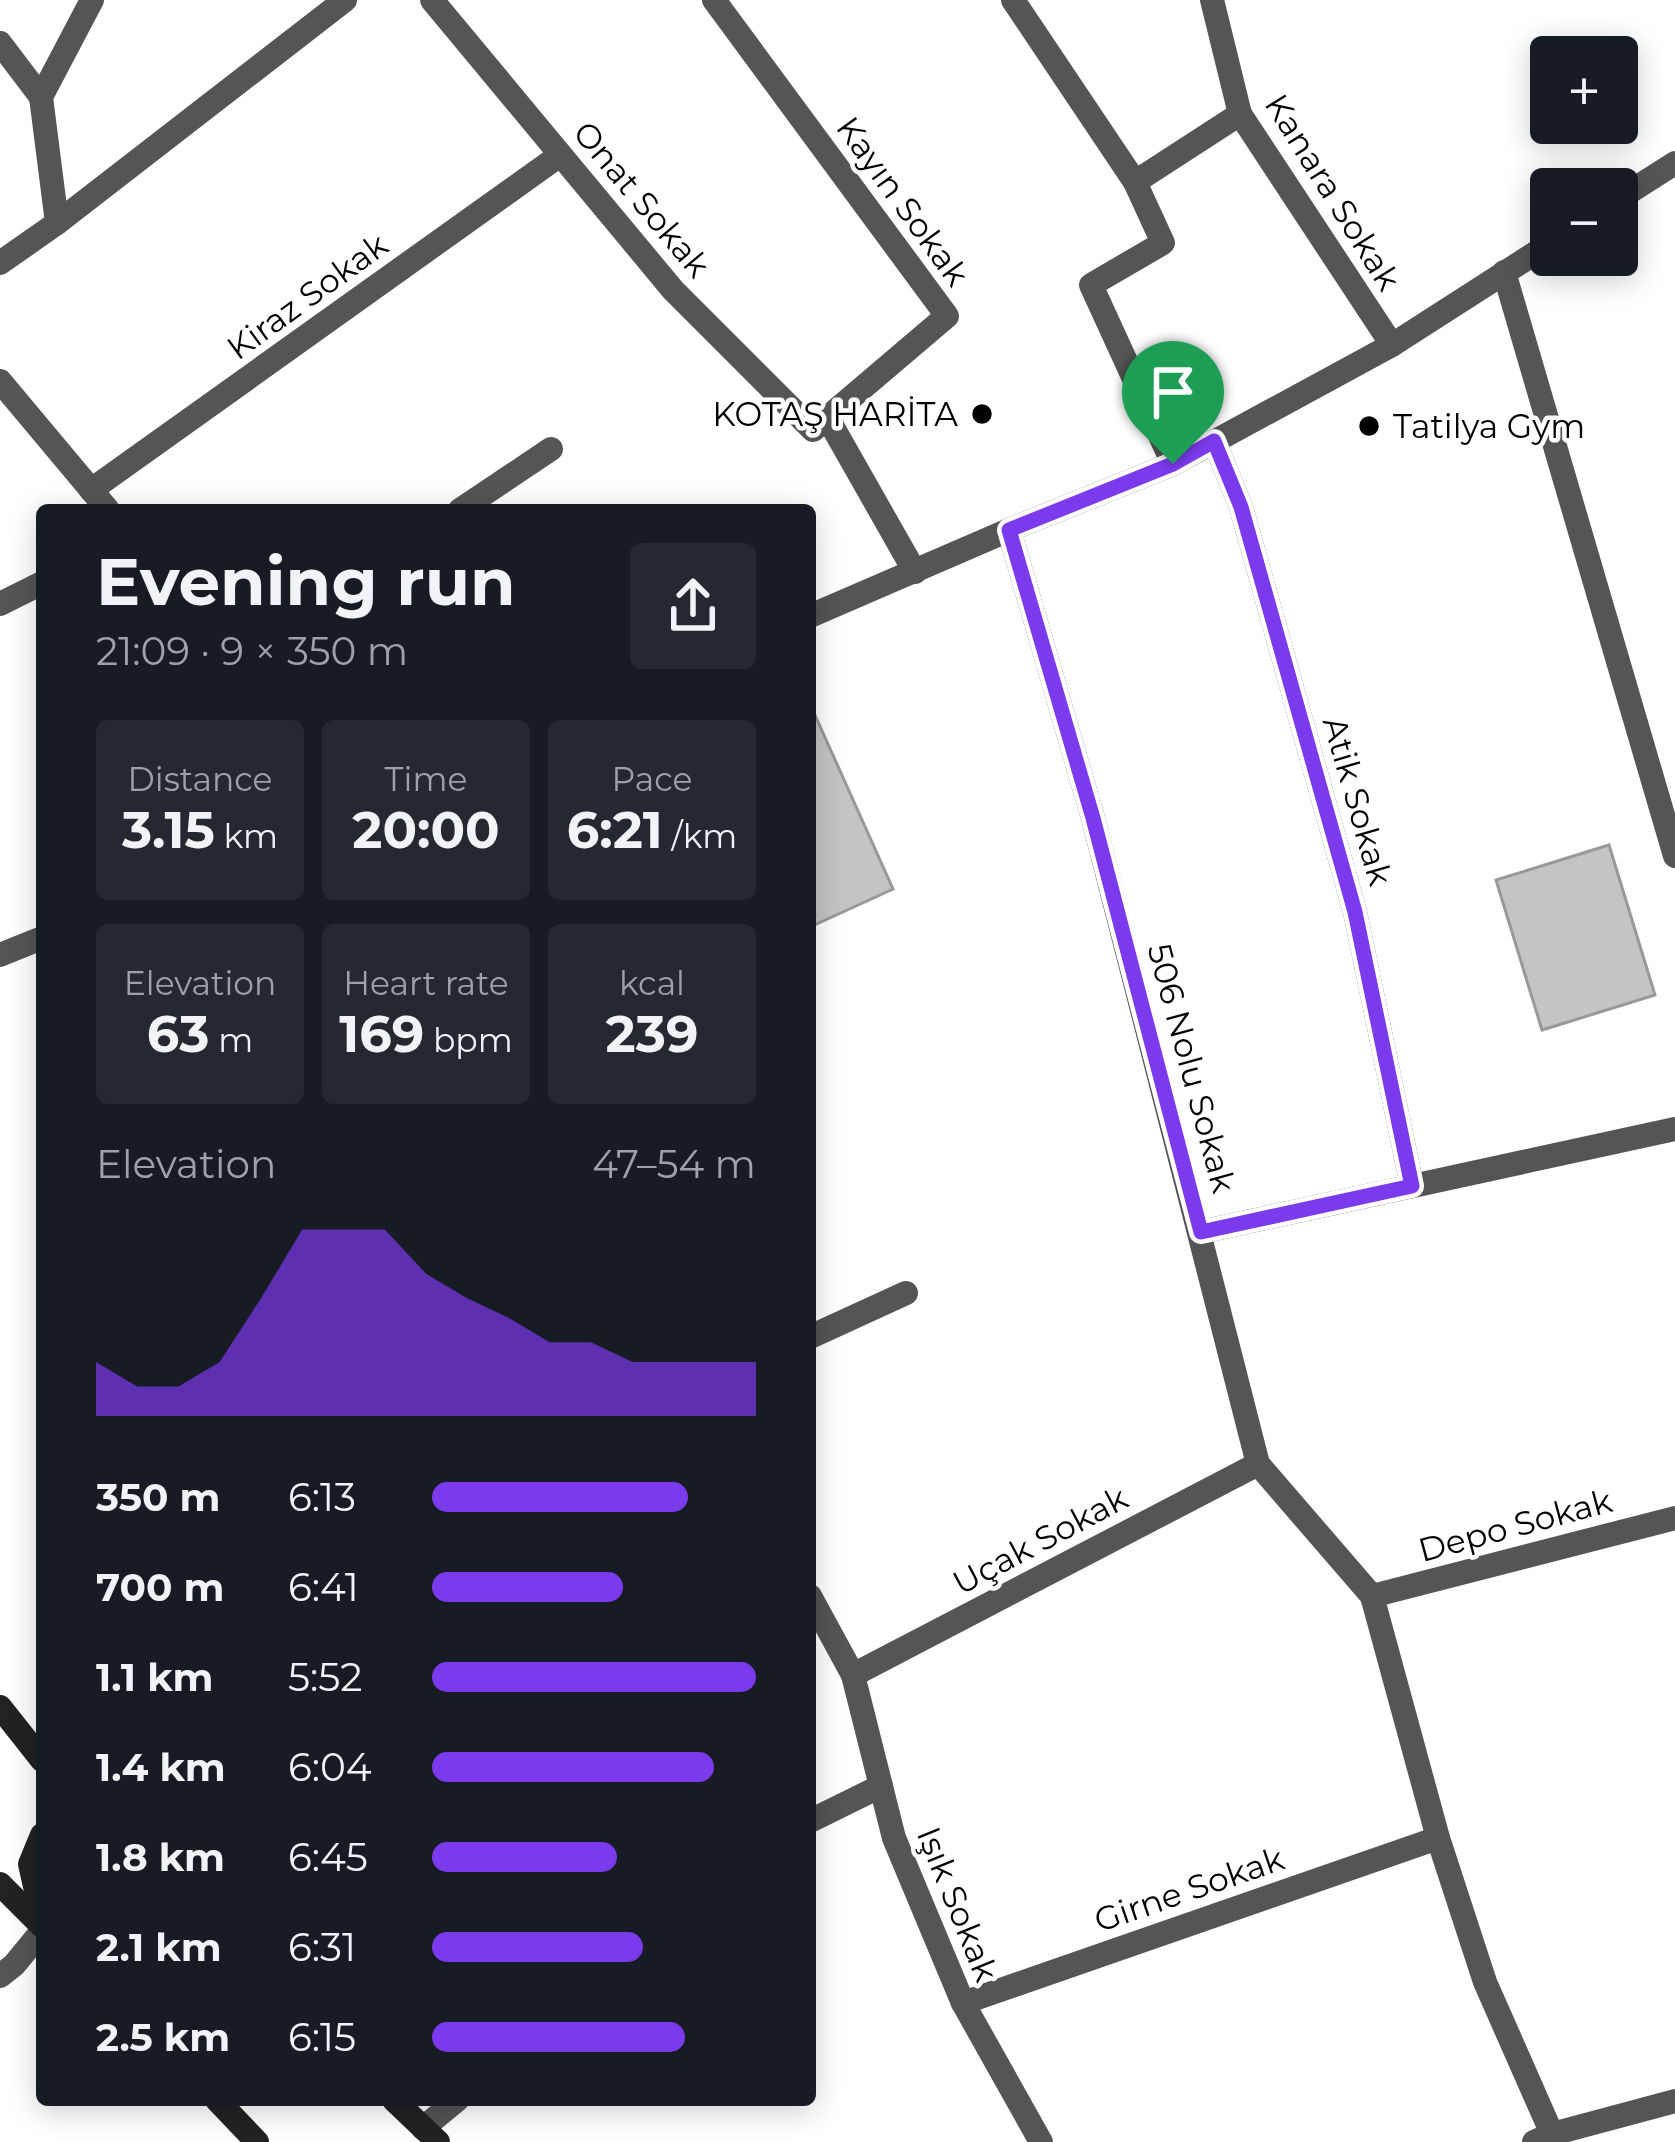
<!DOCTYPE html>
<meta charset="utf-8">
<style>
body{margin:0;font-family:Montserrat,sans-serif;background:#242831;color:#f1f3f6;height:100vh;display:flex;flex-direction:column;font-size:45px;white-space:nowrap}
*{box-sizing:border-box;margin:0}
p{font-size:39px;color:#9ea1a6}
.icon{flex:none;width:66px;height:66px;fill:none;stroke:currentColor;stroke-width:2;stroke-linecap:round;stroke-linejoin:round}
.map{position:relative;flex:1;overflow:hidden}
.panel{position:absolute;left:36px;top:504px;width:780px;height:1602px;display:flex;flex-direction:column;background:#171b24;border-radius:12px;box-shadow:0 6px 30px #0003}
.panel>*{flex:none}
.tools{position:absolute;left:1530px;top:36px;display:grid;gap:24px}
.tools a{display:grid;place-items:center;width:108px;height:108px;border-radius:12px;background:#171b24;box-shadow:0 6px 30px #0003;font-size:60px}
.pin{position:absolute;display:grid;place-items:center;width:102px;height:102px;color:#fff;margin:-123px -51px;border-radius:50% 50% 50% 0;rotate:-45deg;box-shadow:0 0 12px #0007}
.pin .icon{rotate:45deg}
.round{display:grid;place-items:center;flex:none;width:126px;height:126px;border-radius:12px;background:#242831}
.head{display:flex;align-items:center;justify-content:space-between;height:204px;padding:0 60px}
h1{font-size:66px;font-weight:700;line-height:90px}
.stats{display:grid;grid-template-columns:repeat(3,1fr);gap:18px;height:204px;padding:12px 60px}
.stats div{display:grid;align-content:center;border-radius:12px;background:#242831;text-align:center}
.stats b{font-size:51px;font-weight:700}
.stats small{font-size:33px;font-weight:400}
.stats p{font-size:33px}
.chart{height:336px;padding:24px 60px}
.chart p{display:flex;justify-content:space-between}
.chart svg{width:100%;height:216px;margin-top:12px;fill:#7c3aed;opacity:.7}
ul{padding:0 60px;list-style:none;font-size:39px}
li{display:grid;grid-template-columns:192px 144px 1fr;align-items:center;height:90px}
li i{height:30px;border-radius:15px;background:#7c3aed}
.map>svg:first-child{display:block}
.building{fill:#c4c4c4;stroke:#999;stroke-width:3}
.lines{fill:none;stroke-linecap:round;stroke-linejoin:round}
.minor{stroke:#555;stroke-width:24}
.tertiary{stroke:#555;stroke-width:24}
.secondary{stroke:#222;stroke-width:24}
.route-casing{stroke:#fff;stroke-width:24}
.route{stroke:#7c3aed;stroke-width:15}
.poi-dot{fill:#000;stroke:#fff;stroke-width:4.5}
.labels{text-anchor:middle;stroke-width:9;stroke-linejoin:round;paint-order:stroke}
.street-label{font-size:33px;fill:#000;stroke:#fff}
.poi-label{font-size:33px;fill:#000;stroke:#fff;text-anchor:end}
</style>
<div class="map">
<svg width="1675" height="2142" viewBox="0 0 1675 2142">
<rect width="100%" height="100%" fill="#fff"/>
<g class="building">
<polygon points="810,704 893,889 810,927"/>
<polygon points="1609,845 1655,995 1542,1030 1496,880"/>
</g>
<g class="lines">
<g class="minor">
<polyline points="432,0 673,290 813,430 947,316 714,0"/>
<polyline points="1013,0 1135,182 1240,114"/>
<polyline points="1212,0 1240,114 1392,345"/>
<polyline points="0,43 41,97"/>
<polyline points="41,97 57,223"/>
<polyline points="41,97 92,0"/>
<polyline points="1135,182 1163,243 1091,285 1173,464"/>
<polyline points="1617,200 1675,163"/>
<polyline points="0,263 57,223 345,0"/>
<polyline points="1504,272 1675,856"/>
<polyline points="827,417 915,572"/>
<polyline points="1214,441 1241,507 1355,912 1412,1186"/>
<polyline points="91,490 560,155"/>
<polyline points="460,510 551,449"/>
<polyline points="1009,530 1093,818 1258,1464 1372,1596 1438,1838 1485,1982 1552,2134"/>
<polyline points="0,604 42,583"/>
<polyline points="810,616 1009,530 1173,464 1392,345 1551,243"/>
<polyline points="1201,1232 1675,1129"/>
<polyline points="810,1337 906,1293"/>
<polyline points="810,1596 853,1675 894,1838 963,2003 1041,2142"/>
<polyline points="1372,1596 1675,1518"/>
<polyline points="853,1675 1258,1464"/>
<polyline points="810,1821 881,1786"/>
<polyline points="0,1976 14,1965 42,1931"/>
<polyline points="963,2003 1438,1838"/>
<polyline points="423,2128 457,2100"/>
<polyline points="1534,2142 1552,2134 1675,2101"/>
</g>
<g class="tertiary">
<polyline points="0,381 108,510"/>
<polyline points="0,955 42,938"/>
</g>
<g class="secondary">
<polyline points="0,1707 42,1760"/>
<polyline points="42,1835 30,1864 42,1917"/>
<polyline points="0,1884 42,1926"/>
<polyline points="217,2100 257,2142"/>
<polyline points="394,2100 438,2142"/>
</g>
</g>
<g class="lines">
<g class="route-casing">
<polygon id="route" points="1214,441 1241,507 1355,912 1412,1186 1201,1232 1093,818 1009,530 1173,464"/>
</g>
<use href="#route" class="route"/>
</g>
<g class="poi-dot">
<circle cx="982" cy="414" r="12"/>
<circle cx="1369" cy="426" r="12"/>
</g>
<g class="labels">
<g class="street-label">
<text transform="translate(1333 192) rotate(58)" y="12">Kanara Sokak</text>
<text transform="translate(642 199) rotate(50)" y="12">Onat Sokak</text>
<text transform="translate(903 201) rotate(54)" y="12">Kayın Sokak</text>
<text transform="translate(307 296) rotate(-36)" y="12">Kiraz Sokak</text>
<text transform="translate(1358 801) rotate(74)" y="12">Atik Sokak</text>
<text transform="translate(1192 1068) rotate(75)" y="12">506 Nolu Sokak</text>
<text transform="translate(1515 1525) rotate(-15)" y="12">Depo Sokak</text>
<text transform="translate(1040 1540) rotate(-28)" y="12">Uçak Sokak</text>
<text transform="translate(1189 1889) rotate(-19)" y="12">Girne Sokak</text>
<text transform="translate(958 1904) rotate(68)" y="12">Işık Sokak</text>
</g>
<g class="poi-label">
<text x="958" y="426">KOTAŞ HARİTA</text>
<text x="1393" y="438" text-anchor="start">Tatilya Gym</text>
</g>
</g>
</svg>
<div class="tools">
<a>+</a>
<a>−</a>
</div>
<div class="pin" style="left:1173px;top:464px;background:#1e9e55"><svg class="icon" aria-label="arrive" viewBox="0 0 24 24"><path d="M6 21V4h12l-3 4 3 4H6"/></svg></div>
<section class="panel">
<div class="head"><div><h1>Evening run</h1><p>21:09 · 9 × 350 m</p></div><a class="round"><svg class="icon" aria-label="share" viewBox="0 0 24 24"><path d="M12 15V3M7 8l5-5 5 5M5 13v7h14v-7"/></svg></a></div>
<div class="stats">
<div><p>Distance</p><b>3.15<small> km</small></b></div>
<div><p>Time</p><b>20:00</b></div>
<div><p>Pace</p><b>6:21<small> /km</small></b></div>
</div>
<div class="stats">
<div><p>Elevation</p><b>63<small> m</small></b></div>
<div><p>Heart rate</p><b>169<small> bpm</small></b></div>
<div><p>kcal</p><b>239</b></div>
</div>
<div class="chart"><p><span>Elevation</span>47–54 m</p>
<svg viewBox="0 0 160 44" preserveAspectRatio="none"><path d="M0 44V33L10 38L20 38L30 33L40 20L50 6L60 6L70 6L80 15L90 20L100 24L110 29L120 29L130 33L140 33L150 33L160 33V44z"/></svg>
</div>
<ul>
<li><b>350 m</b>6:13<i style="width:79%"></i></li>
<li><b>700 m</b>6:41<i style="width:59%"></i></li>
<li><b>1.1 km</b>5:52<i style="width:100%"></i></li>
<li><b>1.4 km</b>6:04<i style="width:87%"></i></li>
<li><b>1.8 km</b>6:45<i style="width:57%"></i></li>
<li><b>2.1 km</b>6:31<i style="width:65%"></i></li>
<li><b>2.5 km</b>6:15<i style="width:78%"></i></li>
</ul>
</section>
</div>
